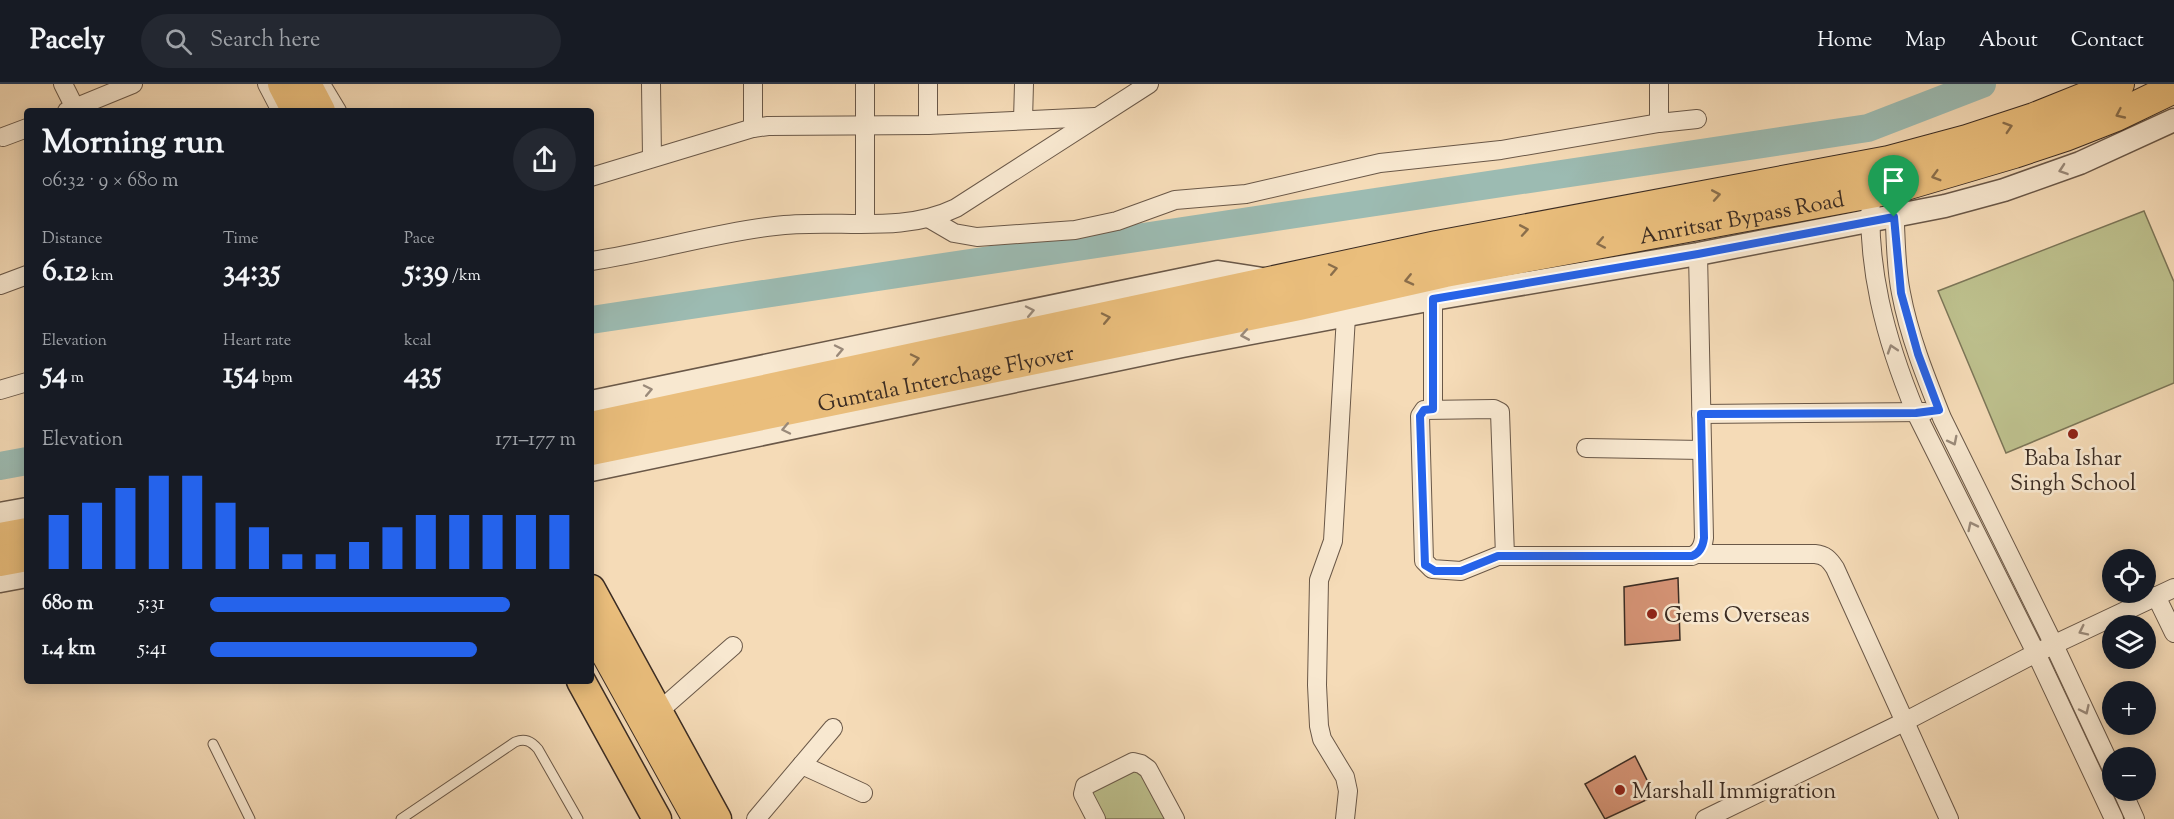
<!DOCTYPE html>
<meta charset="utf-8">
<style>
body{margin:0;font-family:"Sorts Mill Goudy",serif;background:#242831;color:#f1f3f6;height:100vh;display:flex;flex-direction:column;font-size:22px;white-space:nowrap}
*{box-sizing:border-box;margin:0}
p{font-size:20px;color:#9ea1a6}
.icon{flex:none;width:33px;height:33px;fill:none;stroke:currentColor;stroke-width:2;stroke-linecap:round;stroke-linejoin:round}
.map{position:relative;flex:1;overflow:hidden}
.side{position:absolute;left:24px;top:24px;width:570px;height:576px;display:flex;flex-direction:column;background:#171b24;border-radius:6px;box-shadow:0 3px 15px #0003}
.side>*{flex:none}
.buttons{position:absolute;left:2102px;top:465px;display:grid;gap:12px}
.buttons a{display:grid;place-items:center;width:54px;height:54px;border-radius:50%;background:#171b24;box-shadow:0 3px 15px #0003;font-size:30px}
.pin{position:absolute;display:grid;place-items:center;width:51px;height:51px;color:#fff;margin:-62px -26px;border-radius:50% 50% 50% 0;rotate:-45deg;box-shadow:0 0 6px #0007}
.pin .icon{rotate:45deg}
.round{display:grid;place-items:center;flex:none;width:63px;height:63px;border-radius:32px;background:#242831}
.overview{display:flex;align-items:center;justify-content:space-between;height:102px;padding:0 18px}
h1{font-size:33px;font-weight:800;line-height:45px}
.figures{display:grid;grid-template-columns:repeat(3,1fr);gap:9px;height:102px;padding:6px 18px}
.figures div{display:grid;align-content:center}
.figures b{font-size:30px;font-weight:800}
.figures small{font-size:16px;font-weight:400}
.figures p{font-size:16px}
.chart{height:168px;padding:12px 18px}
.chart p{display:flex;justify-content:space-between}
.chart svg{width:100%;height:108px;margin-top:6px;stroke:#2563eb;stroke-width:6}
ul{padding:0 18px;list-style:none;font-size:20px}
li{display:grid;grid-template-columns:96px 72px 1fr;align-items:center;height:45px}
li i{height:15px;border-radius:8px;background:#2563eb}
header{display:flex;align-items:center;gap:36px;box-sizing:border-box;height:84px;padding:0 30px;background:#171b24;border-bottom:2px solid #363941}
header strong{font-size:28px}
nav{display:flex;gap:33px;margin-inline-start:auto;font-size:21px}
.search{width:420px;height:54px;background:#242831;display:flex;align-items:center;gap:15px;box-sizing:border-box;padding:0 21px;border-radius:33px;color:#9ea1a6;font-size:22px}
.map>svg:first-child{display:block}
.green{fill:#bdc08d;stroke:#7c7658;stroke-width:1.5}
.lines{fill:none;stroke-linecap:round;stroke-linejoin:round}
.river{stroke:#9cbbb2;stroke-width:28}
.building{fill:#d59375;stroke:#3b2c23;stroke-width:1.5}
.service-casing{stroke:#6a5848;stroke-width:11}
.minor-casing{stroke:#6a5848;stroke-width:20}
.tertiary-casing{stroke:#6a5848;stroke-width:25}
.primary-casing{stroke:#3b2c23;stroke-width:31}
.trunk-casing{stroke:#3b2c23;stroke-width:32}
.service{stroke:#f8e8d0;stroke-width:9}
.minor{stroke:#f8e8d0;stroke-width:18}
.tertiary{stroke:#f8e8d0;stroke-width:22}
.primary{stroke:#eabe7c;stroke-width:28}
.trunk{stroke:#eabe7c;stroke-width:30}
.oneway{stroke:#8a6e4b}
.oneway2{stroke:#9a8a7a}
.route-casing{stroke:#fff;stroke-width:12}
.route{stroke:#2563eb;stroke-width:8}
.poi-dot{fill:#8f2418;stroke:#f8e8d0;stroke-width:2}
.labels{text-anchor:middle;stroke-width:5;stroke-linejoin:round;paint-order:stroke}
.street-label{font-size:22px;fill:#3b2c23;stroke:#f8e8d0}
.poi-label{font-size:22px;fill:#3b2c23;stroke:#f8e8d0;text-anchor:start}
</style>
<header>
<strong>Pacely</strong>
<div class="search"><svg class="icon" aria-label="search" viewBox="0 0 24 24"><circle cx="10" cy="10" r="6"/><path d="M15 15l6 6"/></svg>Search here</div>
<nav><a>Home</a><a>Map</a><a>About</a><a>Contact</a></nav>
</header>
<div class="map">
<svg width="2174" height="735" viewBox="0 0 2174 735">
<rect width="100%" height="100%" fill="#f5dbb7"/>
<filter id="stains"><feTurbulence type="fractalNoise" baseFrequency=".00333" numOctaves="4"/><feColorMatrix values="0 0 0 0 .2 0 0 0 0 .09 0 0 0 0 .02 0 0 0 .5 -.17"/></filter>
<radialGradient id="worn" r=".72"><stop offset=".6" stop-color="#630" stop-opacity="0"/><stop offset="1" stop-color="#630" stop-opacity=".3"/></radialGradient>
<g class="green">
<polygon points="2144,127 2174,198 2174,299 2006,369 1938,207"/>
<polygon points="1140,679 1170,735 1104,735 1085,701"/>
</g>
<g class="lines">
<g class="river">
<polyline points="591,236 1868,44 1982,0"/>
<polyline points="0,382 27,377"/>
</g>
</g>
<g class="building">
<polygon points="1678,494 1680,556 1625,561 1624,503"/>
<polygon points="1635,672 1655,712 1605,735 1585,700"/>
</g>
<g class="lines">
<g class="service-casing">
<g id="service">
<polyline points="213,660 250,735"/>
<path d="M401,735l114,-77c10,-4 16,-1 23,7l40,70"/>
</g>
</g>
<g class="minor-casing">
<g id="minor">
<polyline points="63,0 75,24"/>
<polyline points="267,0 280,25"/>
<polyline points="651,0 652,73"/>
<polyline points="753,0 753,44"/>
<polyline points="865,0 865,139"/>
<polyline points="928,0 928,41"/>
<polyline points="1659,0 1659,39"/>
<polyline points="322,2 337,27"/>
<polyline points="67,27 133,0"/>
<polyline points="1023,36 1024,0"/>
<polyline points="3,53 27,44"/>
<polyline points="591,93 753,44 768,42 928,41 1095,33"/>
<path d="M1872,99c-8,80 14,158 44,230l120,240 138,-65"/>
<path d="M1894,121c2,29 1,59 7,88 8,43 25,85 41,125l112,227 58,124"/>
<polyline points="930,135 954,149 977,153 1075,146 1117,137 1175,116 1246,110 1380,79 1501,66 1659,39 1697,35"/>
<path d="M591,177c62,-9 122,-28 184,-35 60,-8 125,9 181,-18l193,-124"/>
<polyline points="0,201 27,191"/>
<polyline points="0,306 27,298"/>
<polyline points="1433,325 1433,215"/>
<polyline points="1701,330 1925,328"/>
<polyline points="1586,364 1702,366"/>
<path d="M1697,470h118c10,1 14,5 20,14l114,251"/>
<path d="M1505,472l-5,-144 -6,-3 -70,1 -4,6 4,145 8,8 29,2 37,-15h194c8,-3 11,-10 12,-18l-6,-284"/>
<polyline points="2156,512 2174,549"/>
<polyline points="658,628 733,562"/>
<polyline points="802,681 863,709"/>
<polyline points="2122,706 2135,735"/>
<polyline points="756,735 833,644"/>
<polyline points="1096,735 1083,710 1085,702 1133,678 1141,680 1148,685 1175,735"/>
<polyline points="1345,735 1348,707 1345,693 1322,655 1319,642 1317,601 1319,496 1333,457 1346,232"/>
<polyline points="1705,735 1904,638 2036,569 2114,735"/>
</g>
</g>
<g class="tertiary-casing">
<g id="tertiary">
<polyline points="591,318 1218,188 1263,195"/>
<polyline points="591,386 1182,262 1433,215 1698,170 1945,122 2004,106 2080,79 2174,36"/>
<polyline points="0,430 27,425"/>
<polyline points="0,497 27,492"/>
</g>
</g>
<g class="primary-casing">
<g id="primary">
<polyline points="591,505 717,735"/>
<polyline points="581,597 657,735"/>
</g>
</g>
<g class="trunk-casing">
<g id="trunk">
<polyline points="283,0 297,27"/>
<polyline points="306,0 320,27"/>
<polyline points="591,343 1437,162 1889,77 1967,56 2034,34 2119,0"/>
<path id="s1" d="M591,366l708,-145 146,-33 447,-83 122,-36 51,-17 51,-20 58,-28"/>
<polyline points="0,454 27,449"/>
<polyline points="0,477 27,472"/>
<polyline points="591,542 698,735"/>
</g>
</g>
<use href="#service" class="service"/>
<use href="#minor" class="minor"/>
<use href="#tertiary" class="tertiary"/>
<use href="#primary" class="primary"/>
<use href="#trunk" class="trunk"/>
</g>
<defs><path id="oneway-chevron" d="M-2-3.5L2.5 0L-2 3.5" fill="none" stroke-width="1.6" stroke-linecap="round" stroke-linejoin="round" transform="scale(1.5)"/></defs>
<g class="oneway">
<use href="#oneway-chevron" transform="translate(2120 30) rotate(155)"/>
<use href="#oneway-chevron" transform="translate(2008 43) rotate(-18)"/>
<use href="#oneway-chevron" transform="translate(1936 92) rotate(164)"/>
<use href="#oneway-chevron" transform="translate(1716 111) rotate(-10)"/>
<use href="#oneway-chevron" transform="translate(1524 146) rotate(-10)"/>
<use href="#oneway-chevron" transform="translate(1601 159) rotate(169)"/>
<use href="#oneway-chevron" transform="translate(1333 185) rotate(-12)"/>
<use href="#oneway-chevron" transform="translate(1409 196) rotate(167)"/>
<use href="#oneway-chevron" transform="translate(1106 234) rotate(-12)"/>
<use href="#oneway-chevron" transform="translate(915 275) rotate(-12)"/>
</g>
<g class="oneway2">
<use href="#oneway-chevron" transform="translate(2063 86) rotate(161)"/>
<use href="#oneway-chevron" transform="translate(1030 227) rotate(-12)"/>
<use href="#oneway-chevron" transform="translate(1245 251) rotate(170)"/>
<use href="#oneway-chevron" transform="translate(1892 265) rotate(-108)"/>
<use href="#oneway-chevron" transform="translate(839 266) rotate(-12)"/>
<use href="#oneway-chevron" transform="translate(648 306) rotate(-12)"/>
<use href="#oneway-chevron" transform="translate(786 345) rotate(168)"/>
<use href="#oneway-chevron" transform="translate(1953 357) rotate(63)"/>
<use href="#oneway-chevron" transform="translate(1972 442) rotate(-116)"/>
<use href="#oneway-chevron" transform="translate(2083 547) rotate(154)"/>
<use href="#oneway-chevron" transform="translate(2085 626) rotate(65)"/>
</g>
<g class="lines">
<g class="route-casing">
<path id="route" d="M1894,133l7,76 17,61 21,56 -23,3 -215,1 3,124c-1,8 -4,15 -12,18h-194l-37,15h-26l-10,-6 -5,-149 4,-6 9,-1v-110l265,-45z"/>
</g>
<use href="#route" class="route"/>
</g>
<g class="poi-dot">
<circle cx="2073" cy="350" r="6"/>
<circle cx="1652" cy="530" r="6"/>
<circle cx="1620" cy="706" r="6"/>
</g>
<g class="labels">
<g class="street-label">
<text dy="8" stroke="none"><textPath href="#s1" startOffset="1174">Amritsar Bypass Road</textPath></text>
<text dy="8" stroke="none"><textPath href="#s1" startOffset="362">Gumtala Interchage Flyover</textPath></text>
</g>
<g class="poi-label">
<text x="2073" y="381" text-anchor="middle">Baba Ishar<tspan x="2073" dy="25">Singh School</tspan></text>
<text x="1664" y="538">Gems Overseas</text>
<text x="1632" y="714">Marshall Immigration</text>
</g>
</g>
<rect width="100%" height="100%" filter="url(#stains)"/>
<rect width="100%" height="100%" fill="url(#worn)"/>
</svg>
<div class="buttons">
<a><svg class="icon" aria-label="locate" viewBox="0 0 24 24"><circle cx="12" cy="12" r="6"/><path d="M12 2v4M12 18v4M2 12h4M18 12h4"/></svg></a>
<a><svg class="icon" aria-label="layers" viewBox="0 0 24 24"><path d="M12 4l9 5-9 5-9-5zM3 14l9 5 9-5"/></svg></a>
<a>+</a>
<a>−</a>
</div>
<div class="pin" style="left:1894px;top:133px;background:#1e9e55"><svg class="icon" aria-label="arrive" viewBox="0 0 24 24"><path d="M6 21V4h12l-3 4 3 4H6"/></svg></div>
<section class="side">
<div class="overview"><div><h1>Morning run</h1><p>06:32 · 9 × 680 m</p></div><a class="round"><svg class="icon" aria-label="share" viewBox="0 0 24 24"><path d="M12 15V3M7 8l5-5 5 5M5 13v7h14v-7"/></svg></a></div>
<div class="figures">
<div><p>Distance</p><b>6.12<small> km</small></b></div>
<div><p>Time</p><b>34:35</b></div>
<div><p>Pace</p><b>5:39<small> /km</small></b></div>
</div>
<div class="figures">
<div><p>Elevation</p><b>54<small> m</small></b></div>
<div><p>Heart rate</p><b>154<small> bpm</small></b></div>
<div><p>kcal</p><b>435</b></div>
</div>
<div class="chart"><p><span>Elevation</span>171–177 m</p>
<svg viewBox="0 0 160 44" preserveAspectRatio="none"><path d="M5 44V22M15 44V17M25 44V11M35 44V6M45 44V6M55 44V17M65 44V27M75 44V38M85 44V38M95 44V33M105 44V27M115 44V22M125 44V22M135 44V22M145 44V22M155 44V22"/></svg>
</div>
<ul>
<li><b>680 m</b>5:31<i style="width:82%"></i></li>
<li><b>1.4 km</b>5:41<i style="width:73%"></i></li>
</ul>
</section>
</div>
